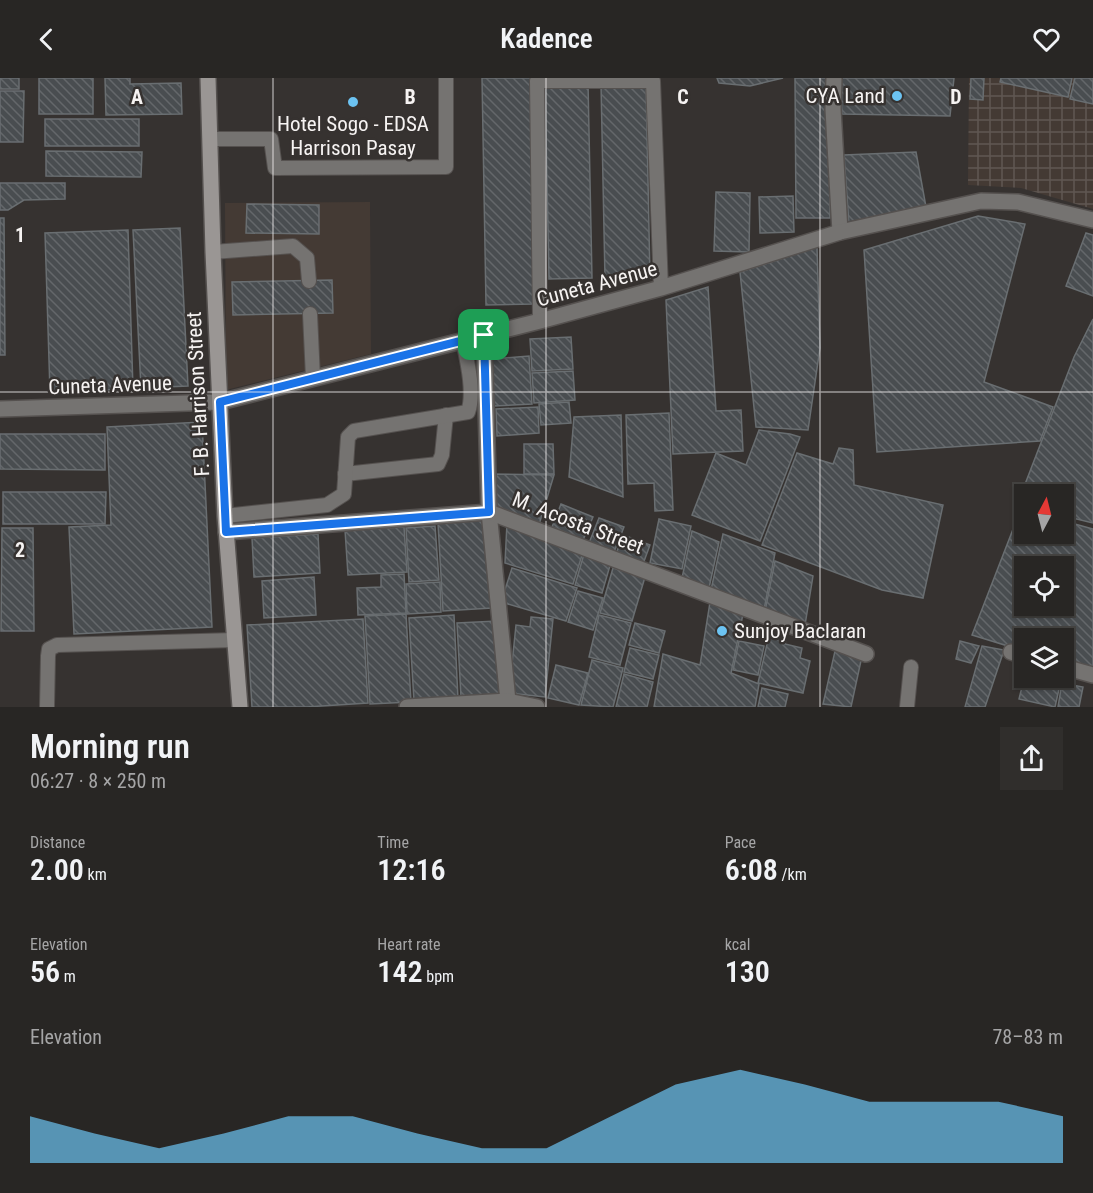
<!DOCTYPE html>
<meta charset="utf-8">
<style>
body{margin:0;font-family:"Roboto Condensed",sans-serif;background:#302e2c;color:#f1f3f6;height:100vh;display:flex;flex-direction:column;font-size:22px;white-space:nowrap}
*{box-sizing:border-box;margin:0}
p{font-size:20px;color:#a5a5a6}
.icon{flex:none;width:33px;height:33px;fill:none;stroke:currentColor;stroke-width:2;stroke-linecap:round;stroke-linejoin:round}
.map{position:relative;height:629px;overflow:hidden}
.sheet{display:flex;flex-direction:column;background:#282624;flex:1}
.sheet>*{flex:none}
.needle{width:39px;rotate:7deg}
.fabs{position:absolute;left:1014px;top:406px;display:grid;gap:12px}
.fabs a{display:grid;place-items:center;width:60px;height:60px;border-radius:0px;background:#282624;box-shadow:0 2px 4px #0004,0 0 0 2px #444341;font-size:30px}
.pin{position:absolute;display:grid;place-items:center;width:51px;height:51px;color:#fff;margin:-26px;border-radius:12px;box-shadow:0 3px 9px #0006}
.round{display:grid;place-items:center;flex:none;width:63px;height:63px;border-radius:0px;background:#302e2c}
.headline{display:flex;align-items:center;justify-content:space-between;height:102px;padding:0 30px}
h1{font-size:33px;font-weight:600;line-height:45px}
.metrics{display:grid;grid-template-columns:repeat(3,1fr);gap:9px;height:102px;padding:6px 30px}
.metrics div{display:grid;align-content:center}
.metrics b{font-size:30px;font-weight:600}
.metrics small{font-size:16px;font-weight:400}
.metrics p{font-size:16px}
.chart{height:168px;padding:12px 30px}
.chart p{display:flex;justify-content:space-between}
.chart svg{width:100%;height:108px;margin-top:6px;fill:#6cc3f2;opacity:.7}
header{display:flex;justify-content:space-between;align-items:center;height:78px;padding:0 30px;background:#282624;font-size:27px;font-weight:600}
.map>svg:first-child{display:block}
.built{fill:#443a34}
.industrial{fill:url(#industrial-grid)}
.building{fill:url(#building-back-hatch);stroke:#696e71;stroke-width:1.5;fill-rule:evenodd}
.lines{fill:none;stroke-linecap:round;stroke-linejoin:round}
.service-casing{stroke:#55514f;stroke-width:16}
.minor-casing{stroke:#55514f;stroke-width:18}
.tertiary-casing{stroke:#55514f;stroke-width:18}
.secondary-casing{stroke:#55514f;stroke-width:18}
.service{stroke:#757371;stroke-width:14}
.minor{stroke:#757371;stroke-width:15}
.tertiary{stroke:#757371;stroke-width:15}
.secondary{stroke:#9a9694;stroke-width:15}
.route-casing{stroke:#fff;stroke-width:12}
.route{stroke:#1a73e8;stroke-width:8}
.grid{fill:none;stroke:#f6f3f2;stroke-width:1.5;stroke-opacity:0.55}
.poi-dot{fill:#6cc3f2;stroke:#363230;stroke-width:2}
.labels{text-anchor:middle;stroke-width:5;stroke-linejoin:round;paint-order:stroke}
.poi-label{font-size:21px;fill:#f6f3f2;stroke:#363230;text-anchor:end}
.street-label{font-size:21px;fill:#f6f3f2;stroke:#363230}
.grid-label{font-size:20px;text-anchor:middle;font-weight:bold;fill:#f6f3f2;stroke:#363230;stroke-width:5;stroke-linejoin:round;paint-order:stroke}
</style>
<header><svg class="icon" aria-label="back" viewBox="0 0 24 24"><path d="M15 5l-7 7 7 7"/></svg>Kadence<svg class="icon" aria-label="heart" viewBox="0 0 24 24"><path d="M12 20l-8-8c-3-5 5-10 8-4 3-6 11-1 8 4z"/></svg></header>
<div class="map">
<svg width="1093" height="629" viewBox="0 0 1093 629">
<defs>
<pattern id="industrial-grid" width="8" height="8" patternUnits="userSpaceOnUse" patternTransform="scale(1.5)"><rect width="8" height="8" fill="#443a34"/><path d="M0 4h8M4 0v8" fill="none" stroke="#605752"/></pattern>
<pattern id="building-back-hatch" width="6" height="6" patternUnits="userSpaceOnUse" patternTransform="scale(1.5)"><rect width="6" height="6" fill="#494d50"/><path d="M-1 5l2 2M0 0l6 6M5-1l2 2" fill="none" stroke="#64676a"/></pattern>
</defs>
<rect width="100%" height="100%" fill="#363230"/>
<polygon class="built" points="370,124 371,276 226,312 225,125"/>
<polygon class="industrial" points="969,0 1093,0 1093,131 1021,110 968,107"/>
<g class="building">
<rect x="0" y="0" width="19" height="11"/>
<rect x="39" y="0" width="54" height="36"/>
<polygon points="105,0 130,0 130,6 181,5 182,36 106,37"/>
<polygon points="482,0 530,0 534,226 486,227"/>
<polygon points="717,0 783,0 750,8 719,5"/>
<polygon points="795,0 829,0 830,140 796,140"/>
<polygon points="840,0 954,0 950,38 842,36"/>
<polygon points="971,0 984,0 983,22 970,21"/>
<polygon points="1001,0 1072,0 1068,19 1000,4"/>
<polygon points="1075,0 1093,0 1093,26 1070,21"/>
<polygon points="588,4 592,200 549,201 545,5"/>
<polygon points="646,5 650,200 605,201 601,6"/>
<polygon points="0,13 24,13 23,64 0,64"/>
<rect x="45" y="41" width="94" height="27"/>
<polygon points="46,73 142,74 141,99 46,98"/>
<polygon points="916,74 926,129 849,147 844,77"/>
<polygon points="0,105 65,105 65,121 24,122 8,132 0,132"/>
<polygon points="716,114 750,115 749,174 714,173"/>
<polygon points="793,118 794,154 760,155 759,119"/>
<polygon points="247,126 319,127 319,156 246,155"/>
<polygon points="978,138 1025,146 984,304 1053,329 1040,363 877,374 864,172"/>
<polygon points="0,140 4,140 5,277 0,277"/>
<polygon points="180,150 188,308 141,310 133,152"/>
<polygon points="128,152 133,311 50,314 45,155"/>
<polygon points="1086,155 1093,157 1093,218 1066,208"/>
<polygon points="817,169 820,270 808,352 756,349 740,194"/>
<polygon points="332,202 333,235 233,237 232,204"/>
<polygon points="708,209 716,333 741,332 743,373 673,376 666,222"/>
<polygon points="1093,241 1093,445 1064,438 1064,417 1024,417 1024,429 1017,427 1074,279"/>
<polygon points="571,259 573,291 532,293 530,261"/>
<polygon points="529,278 532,326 494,328 491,281"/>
<polygon points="573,293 575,322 534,325 532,295"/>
<polygon points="569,324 571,345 541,347 539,326"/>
<polygon points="538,329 539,355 497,358 496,331"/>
<polygon points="669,335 673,432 655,433 654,405 628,406 626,337"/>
<polygon points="621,337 623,419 569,399 574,339"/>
<polygon points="202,344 212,549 74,556 69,449 111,447 107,349"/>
<polygon points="759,352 790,356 800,359 760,463 692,437 716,375 746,387"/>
<polygon points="0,356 105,356 105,392 0,391"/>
<polygon points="524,366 553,366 554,396 524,396"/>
<polygon points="839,370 853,372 854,407 943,427 923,520 882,512 762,467 797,375 833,386"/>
<polygon points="489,396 554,397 538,450 491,432"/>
<polygon points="3,414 106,414 105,446 3,446"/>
<polygon points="561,426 593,439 583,462 552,449"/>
<path d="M1022,428l2,1v27h40v-13l29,8v144l-29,-9v-25h-40v12l-52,-16zM1024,489h40v39h-40z"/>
<polygon points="599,440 624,449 614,474 589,465"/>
<polygon points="659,441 691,448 682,491 650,485"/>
<polygon points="486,442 492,530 443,533 438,445"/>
<polygon points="507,445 583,474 573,506 505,485"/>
<polygon points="435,448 439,502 409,504 406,450"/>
<polygon points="404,449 407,494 348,497 345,452"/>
<polygon points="2,450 33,450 34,553 1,553"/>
<polygon points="692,453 719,464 709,510 682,500"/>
<polygon points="318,456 320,495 254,499 252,460"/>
<polygon points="723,456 775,475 764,532 711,512"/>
<polygon points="623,457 650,467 643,486 616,476"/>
<polygon points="584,476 611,484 602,515 575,507"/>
<polygon points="775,483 813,498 805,547 765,533"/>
<polygon points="512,490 577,510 566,543 501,524"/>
<polygon points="613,490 645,499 632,543 600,535"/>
<polygon points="404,496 406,535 358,537 357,510 381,509 381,497"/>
<polygon points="314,499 316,537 264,540 262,503"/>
<polygon points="440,504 441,534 407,536 406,506"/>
<polygon points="578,513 603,520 593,552 568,544"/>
<polygon points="711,518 744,531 731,595 759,606 755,629 654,629 663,576 700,587"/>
<polygon points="406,536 411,624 370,626 365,538"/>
<polygon points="454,537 458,621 414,623 409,540"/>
<polygon points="599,537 631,545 620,587 589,579"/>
<polygon points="531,539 553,541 545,619 509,615 516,547 530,549"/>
<polygon points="363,541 368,625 306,629 252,629 247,547"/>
<polygon points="497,543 501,617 461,619 457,545"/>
<polygon points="635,545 665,553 659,575 629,567"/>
<polygon points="771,549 788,553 785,566 802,570 800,580 810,583 803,615 758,605"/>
<polygon points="739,563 764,568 758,597 733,592"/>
<polygon points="960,563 979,568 971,585 956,581"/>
<polygon points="982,568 1004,572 985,629 965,629"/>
<polygon points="630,570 659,577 653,601 624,594"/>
<polygon points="835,573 862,578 851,629 823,626"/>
<polygon points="592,582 623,590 613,629 581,627"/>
<polygon points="556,587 588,595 579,627 548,620"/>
<polygon points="624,596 653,604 647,629 616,629"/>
<polygon points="1024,601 1059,611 1055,629 1019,621"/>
<polygon points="1062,605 1083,609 1079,629 1058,629"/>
<polygon points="762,610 788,616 785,629 758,629"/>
</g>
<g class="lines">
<g class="service-casing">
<g id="service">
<polyline points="210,61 271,61 275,90 446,89 446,0"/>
<polyline points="213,174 293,168 307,180 309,203"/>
<polyline points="310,236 313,300"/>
<polyline points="540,243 537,3 653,3 661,210"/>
<polyline points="345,396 438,386 442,377 446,337"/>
<path d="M225,438l102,-11 17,-11 4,-57 6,-6 114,-19c7,-19 -1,-52 -5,-71"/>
<polyline points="47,629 48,578 49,571 57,567 235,562"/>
<polyline points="907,629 911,589"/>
</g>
</g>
<g class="minor-casing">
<g id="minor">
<polyline points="834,0 833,31 840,154"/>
<polyline points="484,257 489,434 508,623"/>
<polyline points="226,454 489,434 866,576"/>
<polyline points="1011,574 1024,578"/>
<polyline points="1064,589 1093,597"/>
<polyline points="407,629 508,623 537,629"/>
</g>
</g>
<g class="tertiary-casing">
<polyline id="tertiary" points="0,331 220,324 540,243 661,210 840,154 981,123 1018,124 1093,142"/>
</g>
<g class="secondary-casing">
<polyline id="secondary" points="208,0 213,174 225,438 240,629"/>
</g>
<use href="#service" class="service"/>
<use href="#minor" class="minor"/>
<use href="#tertiary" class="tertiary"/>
<use href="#secondary" class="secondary"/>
</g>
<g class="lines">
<g class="route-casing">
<polygon id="route" points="484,257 489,434 226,454 220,324"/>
</g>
<use href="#route" class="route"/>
</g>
<path class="grid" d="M273,0v629M546,0v629M820,0v629M0,314h1093"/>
<g class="poi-dot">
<circle cx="897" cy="18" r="6"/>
<circle cx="353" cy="24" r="6"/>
<circle cx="722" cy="553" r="6"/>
</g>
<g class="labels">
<g class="poi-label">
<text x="885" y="25">CYA Land</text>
<text x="353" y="53" text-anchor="middle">Hotel Sogo - EDSA<tspan x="353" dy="24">Harrison Pasay</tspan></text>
<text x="734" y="560" text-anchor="start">Sunjoy Baclaran</text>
</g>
<g class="street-label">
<text transform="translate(597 206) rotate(-15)" y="7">Cuneta Avenue</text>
<text transform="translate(110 307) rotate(-2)" y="7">Cuneta Avenue</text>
<text transform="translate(198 316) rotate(-93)" y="7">F. B. Harrison Street</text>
<text transform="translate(578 445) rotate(21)" y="7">M. Acosta Street</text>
</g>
</g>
<g class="grid-label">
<text x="137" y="26">A</text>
<text x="410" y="26">B</text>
<text x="683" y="26">C</text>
<text x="956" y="26">D</text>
<text x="20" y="164">1</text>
<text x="20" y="479">2</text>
</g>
</svg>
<div class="fabs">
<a><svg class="needle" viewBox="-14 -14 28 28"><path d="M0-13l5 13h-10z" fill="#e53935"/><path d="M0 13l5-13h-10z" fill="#a5a5a6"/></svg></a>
<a><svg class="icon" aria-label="locate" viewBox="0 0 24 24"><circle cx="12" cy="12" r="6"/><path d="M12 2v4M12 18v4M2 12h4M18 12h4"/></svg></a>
<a><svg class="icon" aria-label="layers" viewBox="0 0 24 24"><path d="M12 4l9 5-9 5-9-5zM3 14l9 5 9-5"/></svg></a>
</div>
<div class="pin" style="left:484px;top:257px;background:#1e9e55"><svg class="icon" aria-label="arrive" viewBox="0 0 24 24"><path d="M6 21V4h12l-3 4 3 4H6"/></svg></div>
</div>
<section class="sheet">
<div class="headline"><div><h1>Morning run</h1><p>06:27 · 8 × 250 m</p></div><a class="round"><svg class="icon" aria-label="share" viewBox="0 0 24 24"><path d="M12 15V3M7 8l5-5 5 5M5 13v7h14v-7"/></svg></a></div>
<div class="metrics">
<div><p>Distance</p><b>2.00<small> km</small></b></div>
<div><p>Time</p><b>12:16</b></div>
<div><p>Pace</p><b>6:08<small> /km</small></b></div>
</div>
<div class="metrics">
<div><p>Elevation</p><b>56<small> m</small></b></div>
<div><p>Heart rate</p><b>142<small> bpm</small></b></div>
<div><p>kcal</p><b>130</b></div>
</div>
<div class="chart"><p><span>Elevation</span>78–83 m</p>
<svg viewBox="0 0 160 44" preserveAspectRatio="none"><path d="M0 44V25L10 32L20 38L30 32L40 25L50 25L60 32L70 38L80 38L90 25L100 12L110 6L120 12L130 19L140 19L150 19L160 25V44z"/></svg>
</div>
</section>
